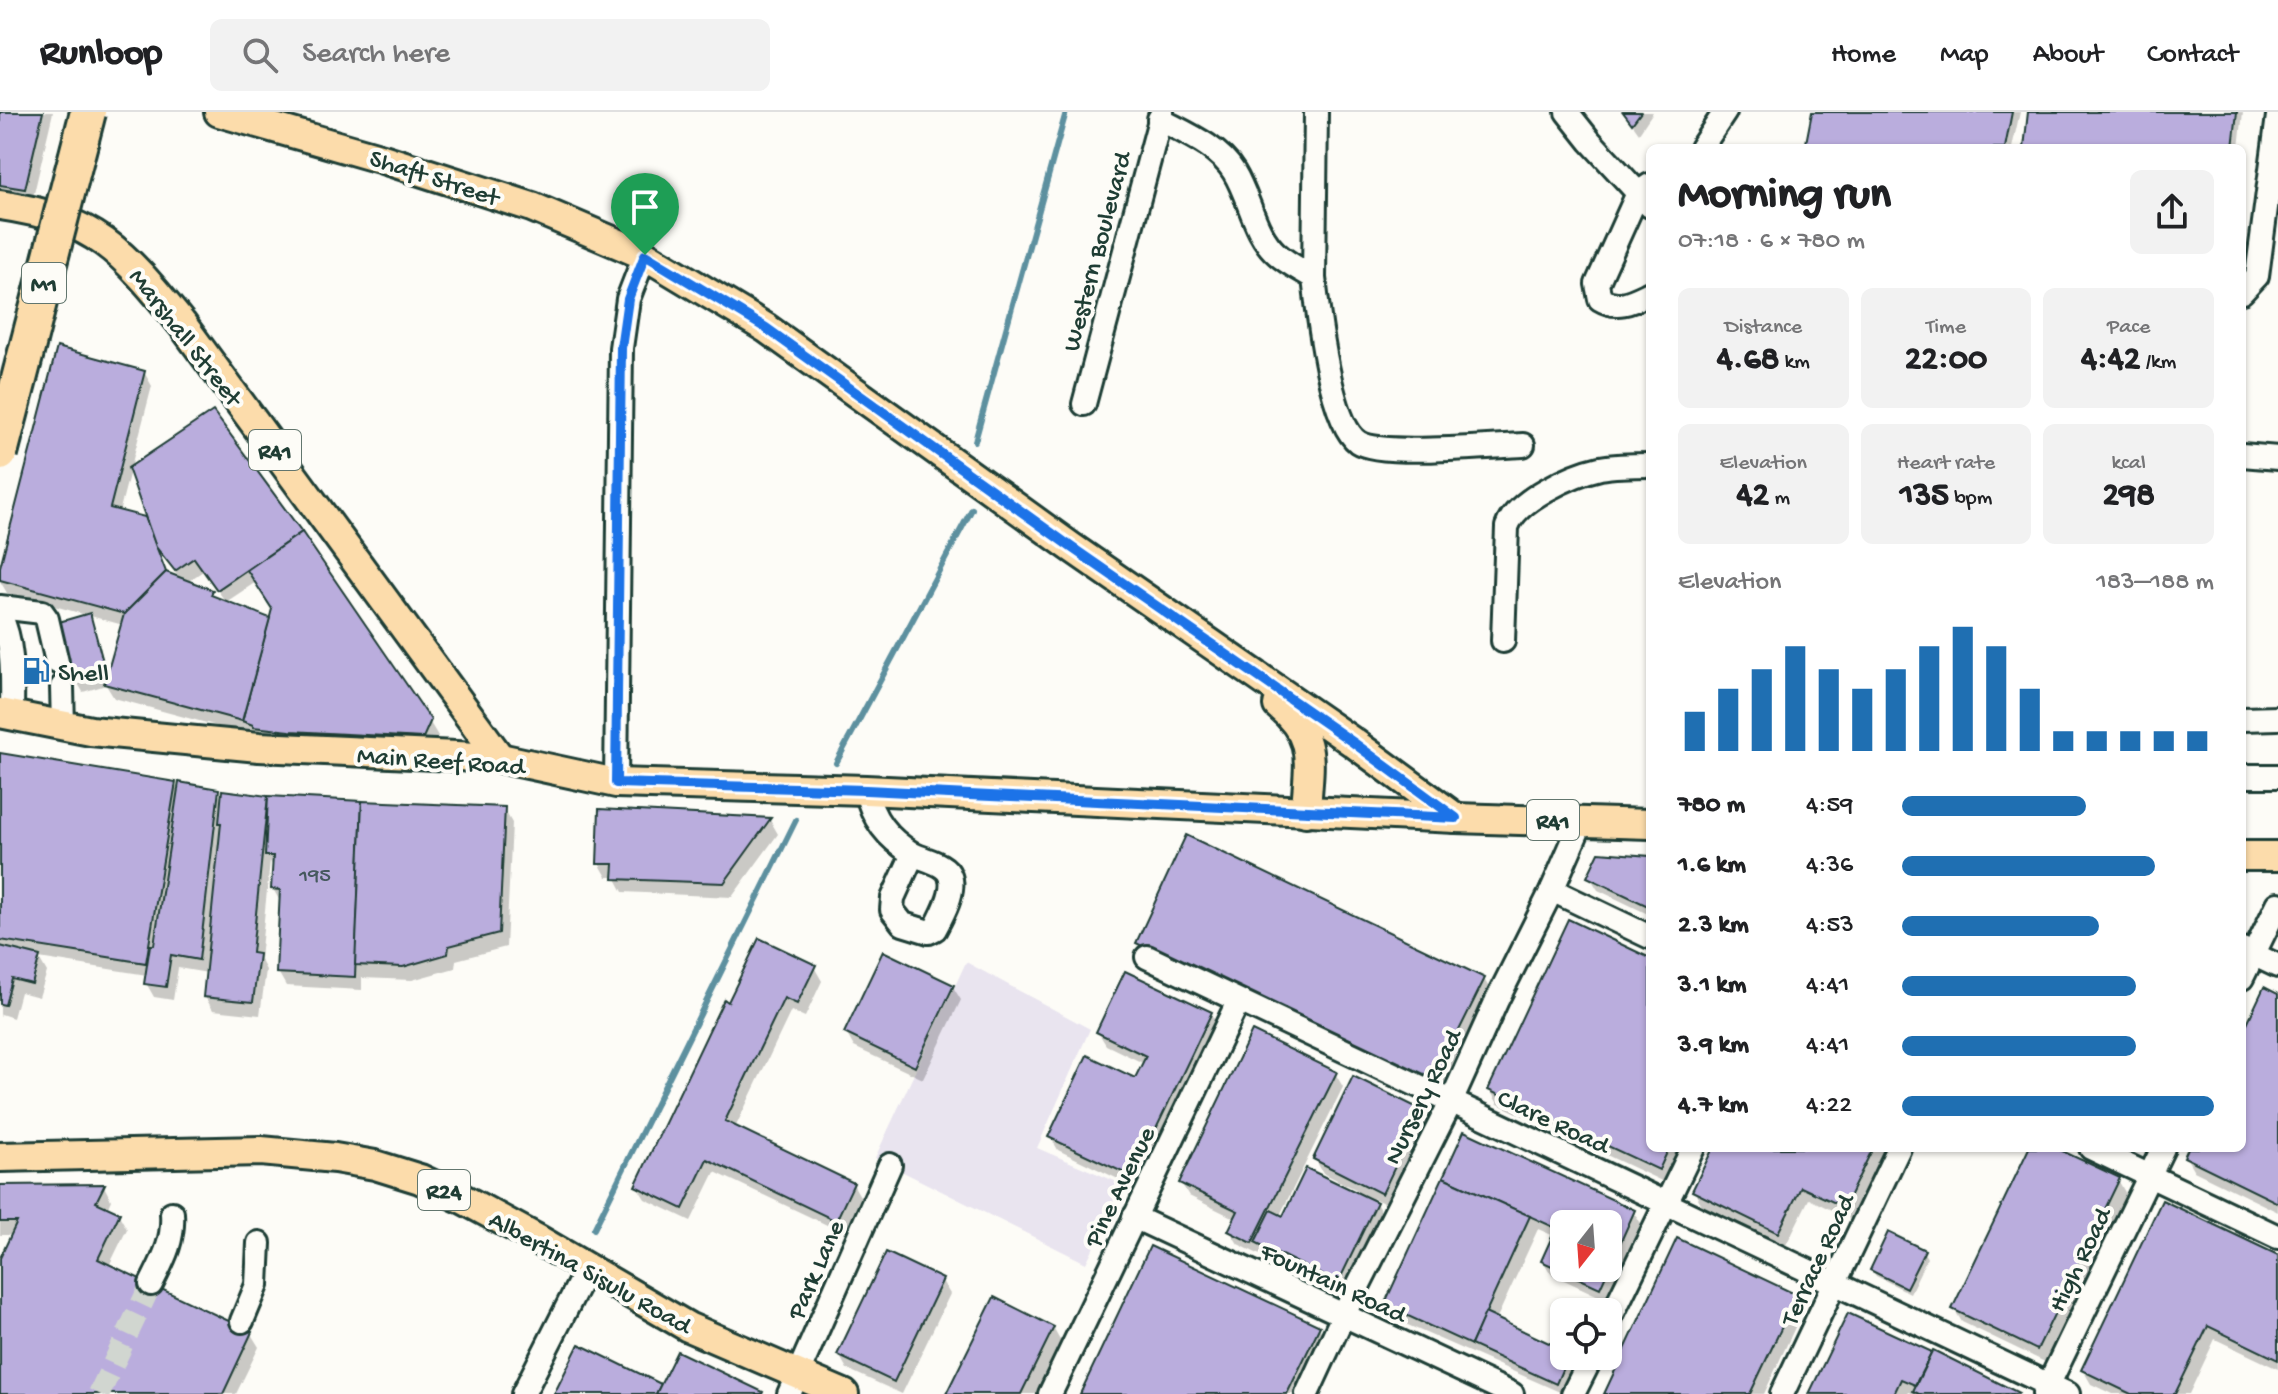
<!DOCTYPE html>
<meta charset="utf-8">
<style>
body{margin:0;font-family:"Gochi Hand",sans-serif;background:#f2f2f2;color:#202124;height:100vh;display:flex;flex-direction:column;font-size:30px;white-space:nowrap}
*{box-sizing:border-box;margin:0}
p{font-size:26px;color:#757577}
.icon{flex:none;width:44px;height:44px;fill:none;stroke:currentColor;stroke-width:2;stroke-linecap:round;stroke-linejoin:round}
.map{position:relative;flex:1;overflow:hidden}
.panel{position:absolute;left:1646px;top:32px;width:600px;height:1008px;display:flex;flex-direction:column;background:#fff;border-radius:12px;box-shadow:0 2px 6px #0004}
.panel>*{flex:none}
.needle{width:52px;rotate:197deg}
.buttons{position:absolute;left:1550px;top:1098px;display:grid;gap:16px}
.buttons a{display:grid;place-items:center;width:72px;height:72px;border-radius:12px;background:#fff;box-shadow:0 2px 6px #0004;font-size:40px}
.pin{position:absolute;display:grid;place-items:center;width:68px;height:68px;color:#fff;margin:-82px -34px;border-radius:50% 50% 50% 0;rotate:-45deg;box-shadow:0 0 8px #0007}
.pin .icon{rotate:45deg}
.round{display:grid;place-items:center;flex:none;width:84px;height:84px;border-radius:12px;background:#f2f2f2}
.overview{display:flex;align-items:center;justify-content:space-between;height:136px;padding:0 32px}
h1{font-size:44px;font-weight:700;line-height:60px}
.figures{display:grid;grid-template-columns:repeat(3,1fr);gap:12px;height:136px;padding:8px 32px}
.figures div{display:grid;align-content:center;border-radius:12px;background:#f2f2f2;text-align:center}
.figures b{font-size:34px;font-weight:700}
.figures small{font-size:22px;font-weight:400}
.figures p{font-size:22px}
.chart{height:224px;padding:16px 32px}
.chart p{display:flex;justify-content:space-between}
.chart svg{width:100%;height:144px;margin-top:8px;stroke:#1f6fb2;stroke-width:6}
ul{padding:0 32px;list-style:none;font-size:26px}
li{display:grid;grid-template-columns:128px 96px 1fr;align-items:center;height:60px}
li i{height:20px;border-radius:10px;background:#1f6fb2}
header{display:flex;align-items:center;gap:48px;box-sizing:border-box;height:112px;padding:0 40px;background:#fff;border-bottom:2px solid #e0e0e0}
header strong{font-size:38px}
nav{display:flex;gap:44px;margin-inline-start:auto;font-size:28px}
.search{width:560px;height:72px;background:#f2f2f2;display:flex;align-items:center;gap:20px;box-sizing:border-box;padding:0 28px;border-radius:12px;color:#757577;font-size:30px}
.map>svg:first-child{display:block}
.built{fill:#e9e4ef}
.shadow{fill:#0003;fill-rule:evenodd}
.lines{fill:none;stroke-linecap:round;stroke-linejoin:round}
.stream{stroke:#5d909f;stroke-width:6}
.building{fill:#baaddd;stroke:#1f3d34;stroke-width:2;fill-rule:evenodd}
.minor-tunnel{stroke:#d1d6d0;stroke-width:22;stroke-dasharray:22 11;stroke-linecap:butt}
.minor-casing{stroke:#1f3d34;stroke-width:28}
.major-casing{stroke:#1f3d34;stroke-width:34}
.minor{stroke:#fdfcf7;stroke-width:22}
.major{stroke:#fcdcab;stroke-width:28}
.highway-bridge-casing{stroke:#1f3d34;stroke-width:40;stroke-linecap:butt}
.highway-bridge{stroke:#fcdcab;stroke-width:34}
.route-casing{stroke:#fff;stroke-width:16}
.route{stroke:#1a73e8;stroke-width:10}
.labels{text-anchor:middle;stroke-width:8;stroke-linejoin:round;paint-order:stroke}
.number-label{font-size:22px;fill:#46595e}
.shield{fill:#fdfcf7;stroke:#62766e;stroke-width:2}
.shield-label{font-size:24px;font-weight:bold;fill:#1f3d34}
.street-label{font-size:26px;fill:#1f3d34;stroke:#fdfcf7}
.poi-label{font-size:26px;fill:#1f3d34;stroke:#fdfcf7;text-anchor:start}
</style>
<header>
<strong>Runloop</strong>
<div class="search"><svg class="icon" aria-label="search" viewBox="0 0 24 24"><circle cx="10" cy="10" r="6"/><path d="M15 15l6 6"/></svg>Search here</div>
<nav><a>Home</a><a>Map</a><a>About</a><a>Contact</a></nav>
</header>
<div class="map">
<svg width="2278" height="1282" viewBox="0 0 2278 1282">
<rect width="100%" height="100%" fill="#fdfcf7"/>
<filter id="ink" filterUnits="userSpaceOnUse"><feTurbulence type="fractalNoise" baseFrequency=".0125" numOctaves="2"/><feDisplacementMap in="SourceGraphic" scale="16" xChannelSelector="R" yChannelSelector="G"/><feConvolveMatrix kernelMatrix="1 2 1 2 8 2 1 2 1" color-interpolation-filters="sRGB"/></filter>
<g filter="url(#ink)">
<polygon class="built" points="966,850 1090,917 1037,1036 1124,1073 1086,1151 875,1046"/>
<g class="shadow">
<polygon points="0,0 53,0 32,90 0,84"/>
<polygon points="1624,0 1653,0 1639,21"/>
<polygon points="1814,0 2020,0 2012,36 1807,36"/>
<polygon points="2030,0 2243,0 2239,36 2026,36"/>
<path d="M144,260l8,14 -33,127 30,7 63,-107 88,121 129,187 9,15 -8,15 -179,-16 -137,-37 -8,-13 -23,7 -6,-10 12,-66 5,10 14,51 15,-52 -116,-32 -7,-12v-6zM160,443h1l20,25 -13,-5zM203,459l23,31 30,-20 18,28 -2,10 -57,-21 -4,-8 -24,-9z"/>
<polygon points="0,643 175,672 179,679 217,679 223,689 268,686 504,697 512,711 506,835 456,848 455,856 412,868 362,866 362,878 286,874 278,860 281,791 273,777 274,757 270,749 260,847 266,858 260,903 213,898 205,885 208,861 178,856 173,888 154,885 146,871 147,863 39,846 47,860 39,885 20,880 13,906 1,902 0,905"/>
<polygon points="601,699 770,708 778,722 732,785 623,780 615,765 607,765 599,751"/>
<polygon points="1650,746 1650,803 1598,778 1590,765"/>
<polygon points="1138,831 1484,867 1492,881 1441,984 1146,845"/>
<polygon points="1650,848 1650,1036 1683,1036 1666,1071 1498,992 1490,978"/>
<polygon points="814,855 822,869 805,905 791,899 735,1016 853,1072 861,1086 844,1121 715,1060 691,1109 645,1087 637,1074 729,892"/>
<polygon points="953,875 961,888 923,967 854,935 846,921"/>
<polygon points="2278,884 2278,1100 2194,1059 2186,1045 2191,1036 2242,1036 2242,927"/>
<polygon points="1211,902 1219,916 1141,1078 1058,1038 1050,1024 1136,969 1145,952 1106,933 1098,920"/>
<polygon points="1335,961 1343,975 1279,1105 1284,1107 1355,1081 1357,1078 1323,1061 1315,1047 1421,1000 1429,1013 1390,1094 1373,1086 1384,1105 1346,1184 1265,1144 1262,1139 1260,1143 1238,1132 1230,1119 1236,1107 1189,1084 1181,1071"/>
<path d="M1465,1022l169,78 8,13 -35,75 -56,-26 -8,-13 11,-25 -16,-7 -42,91 68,32v4h6l5,8 -13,29 -168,-74 -8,-14zM1564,1112h44v44h-44z"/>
<polygon points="1715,1036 1887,1036 1852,1108 1809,1087 1786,1133 1702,1093 1694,1079"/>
<polygon points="2031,1036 2052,1036 2118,1068 2126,1082 2045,1250 1962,1210 1954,1197"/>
<polygon points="104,1074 111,1088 107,1097 119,1103 127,1117 109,1154 251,1222 259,1235 236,1282 0,1282 0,1151 13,1123 0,1123 0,1075"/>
<polygon points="1923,1139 1927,1146 1910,1181 1876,1164 1872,1158"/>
<polygon points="2278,1145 2278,1257 2215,1227 2189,1282 2112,1282 2091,1272 2083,1258"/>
<polygon points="942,1169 950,1182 902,1282 847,1257 839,1243"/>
<polygon points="1795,1184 1803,1198 1764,1282 1606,1282"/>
<polygon points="1053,1216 1061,1230 1035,1282 948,1282"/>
<polygon points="1319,1216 1327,1229 1301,1282 1082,1282"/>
<polygon points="1931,1242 2017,1282 1914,1282 1909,1280 1908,1282 1811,1282"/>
</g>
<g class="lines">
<g class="stream">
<polyline points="975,329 1066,0"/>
<polyline points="836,651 972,397"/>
<polyline points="594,1117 796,708"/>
</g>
</g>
<g class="building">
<polygon points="0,0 43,0 25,77 0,73"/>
<polygon points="1623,0 1641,0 1632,12"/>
<polygon points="1812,0 2012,0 2005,36 1805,36"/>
<polygon points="2028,0 2237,0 2233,36 2024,36"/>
<polygon points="57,235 145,259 110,396 145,405 166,460 124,502 0,468 0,455"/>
<polygon points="213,299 302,420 217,478 194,446 175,459 156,435 128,356"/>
<polygon points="302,420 431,608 423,626 290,619 253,615 253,613 242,609 272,497 247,458"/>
<polygon points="166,460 213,478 211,483 270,506 242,609 104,572 124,502"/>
<polygon points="90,501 106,561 75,571 59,510"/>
<polygon points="0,641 176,670 146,851 0,828"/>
<polygon points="179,670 219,677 199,848 171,843 166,875 144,872 150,833 154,833"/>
<polygon points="222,678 268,684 252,841 259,842 253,890 203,885 221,711 219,711"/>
<polygon points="268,684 362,689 355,865 276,861 280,778 271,777 273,744 265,744"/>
<polygon points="362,689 505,695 499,821 449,834 448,842 403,855 355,853"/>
<polygon points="599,697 771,706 724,771 613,767 614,752 597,752"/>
<polygon points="1186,723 1485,866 1433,971 1136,831"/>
<polygon points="1599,740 1650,744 1650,795 1587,765"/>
<polygon points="1568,807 1650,846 1650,1036 1669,1036 1659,1058 1488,978"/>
<polygon points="759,826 816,853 797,892 784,886 725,1009 854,1071 836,1109 707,1047 683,1097 635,1074 724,887 728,890"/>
<polygon points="0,834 40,844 32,872 12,867 5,893 0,892"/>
<polygon points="883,839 954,873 915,955 844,921"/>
<polygon points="1125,859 1212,900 1133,1065 1048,1025 1087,943 1135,966 1146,944 1096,920"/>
<polygon points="2264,875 2278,882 2278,1091 2184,1045 2188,1036 2242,1036 2242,922"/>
<polygon points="1252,919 1337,960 1252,1131 1228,1119 1238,1099 1179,1071"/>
<polygon points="1353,964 1422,998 1382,1082 1313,1047"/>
<path d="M1464,1019l171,79 -35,78 -59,-27 15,-33 -113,-51zM1564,1112h44v44h-44z"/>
<polygon points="1713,1036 1873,1036 1844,1095 1801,1075 1778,1121 1692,1079"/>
<polygon points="2029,1036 2056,1036 2120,1066 2037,1238 1952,1197"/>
<polygon points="1306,1056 1377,1090 1338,1171 1255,1130 1271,1098 1283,1104"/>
<polygon points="1443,1065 1530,1104 1471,1233 1384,1193"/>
<polygon points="105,1072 96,1090 120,1101 98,1147 252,1220 223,1282 0,1282 0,1146 17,1110 0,1110 0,1073"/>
<polygon points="2162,1088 2278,1143 2278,1248 2208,1214 2175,1282 2131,1282 2081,1258"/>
<polygon points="1888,1120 1925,1138 1906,1176 1870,1158"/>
<polygon points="1677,1126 1797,1183 1750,1282 1604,1282"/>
<polygon points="1150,1134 1320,1214 1287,1282 1080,1282"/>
<polygon points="886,1140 943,1167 894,1270 837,1243"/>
<polygon points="994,1185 1054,1215 1021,1282 946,1282"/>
<polygon points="1485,1201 1564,1238 1564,1244 1568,1244 1556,1272 1471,1233"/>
<polygon points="1848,1201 1932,1240 1915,1273 1901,1267 1894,1282 1809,1282"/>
<polygon points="579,1232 661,1272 656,1282 554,1282"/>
<polygon points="1933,1238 2019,1281 2018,1282 1919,1282 1913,1279"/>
<polygon points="677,1239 763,1280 762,1282 656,1282"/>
</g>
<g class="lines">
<polyline class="minor-tunnel" points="99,1282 151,1172"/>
<g class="minor-casing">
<g id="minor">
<polyline points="1567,0 1590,29 1650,94"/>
<path d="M1159,7c26,14 59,27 75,53 16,26 20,62 43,82 11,10 25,16 37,24 4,34 16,144 44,164 22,15 133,4 165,3"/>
<polyline points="1701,36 1725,0"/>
<path d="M1650,73l-12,8 -41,91 3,15c18,11 33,2 50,-6"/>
<polyline points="1314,166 1316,0"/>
<polyline points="2242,180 2257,164 2278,4"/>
<polyline points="1084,292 1162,0"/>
<polyline points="2242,343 2278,346"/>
<polyline points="0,495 42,500 47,507 57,550"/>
<path d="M0,503c15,30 12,68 12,101"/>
<path d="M1503,529l4,-114c9,-27 66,-53 93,-59 17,-3 33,-3 50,-3"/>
<polyline points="62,575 63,614"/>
<polyline points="2242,607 2278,606"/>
<polyline points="2242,664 2278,664"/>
<polyline points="616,671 621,236 628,187 645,143"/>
<path d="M866,678c6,29 21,48 47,64 11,6 33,9 37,22 6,15 -8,40 -15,53l-6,3 -26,-8 -11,-14 1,-12 20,-44"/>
<polyline points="1552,778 1650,825"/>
<polyline points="2242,837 2278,854"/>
<polyline points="1147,845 2068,1282"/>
<polyline points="2242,866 2278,792"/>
<polyline points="2091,1036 2278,1125"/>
<polyline points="1134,1105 1512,1282"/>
<path d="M151,1172c12,-24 23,-43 21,-71"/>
<polyline points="242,1209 257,1173 259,1131"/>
<polyline points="1608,1211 1693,1036"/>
<polyline points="523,1282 587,1156"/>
<polyline points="789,1282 890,1053"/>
<polyline points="1050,1282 1238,890"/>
<polyline points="1307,1282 1343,1204 1451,990 1497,888 1552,778 1582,709"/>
<polyline points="1573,1282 1592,1244"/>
<polyline points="1782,1282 1899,1036"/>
<polyline points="2044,1282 2163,1036"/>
</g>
</g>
<g class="major-casing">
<g id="major">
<polyline points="219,0 383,47 532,95 645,143 766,216 1071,435 1354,631 1456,706"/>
<path d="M0,93c97,14 123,47 182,119l318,434"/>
<path d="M1278,593c41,34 30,58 28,107"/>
<polyline points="0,601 91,619 259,635 500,646 616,671 866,678 1456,706 1650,712"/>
<polyline points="2242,744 2278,744"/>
<polyline points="0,1045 261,1039 335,1046 375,1053 420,1067 463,1087 537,1127 688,1215 844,1282"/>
</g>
</g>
<use href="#minor" class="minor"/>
<use href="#major" class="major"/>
<g class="highway-bridge-casing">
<polyline id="highway-bridge" points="0,341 88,0"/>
</g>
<use href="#highway-bridge" class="highway-bridge"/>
</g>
</g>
<g class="lines" filter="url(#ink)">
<g class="route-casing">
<polygon id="route" points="645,143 766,216 1071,435 1354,631 1456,706 866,678 616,671 621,236 628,187"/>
</g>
<use href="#route" class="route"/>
</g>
<defs>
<g id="fuel-bare" transform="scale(2.16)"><path d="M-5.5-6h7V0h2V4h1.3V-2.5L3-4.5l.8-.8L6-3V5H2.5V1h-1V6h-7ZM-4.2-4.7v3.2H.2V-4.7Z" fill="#1f6fb2" stroke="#fdfcf7" stroke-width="2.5" paint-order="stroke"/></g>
</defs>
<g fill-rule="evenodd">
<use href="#fuel-bare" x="36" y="559"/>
</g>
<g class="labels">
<g class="number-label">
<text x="315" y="769">195</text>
</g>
<g class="shield">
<rect x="22" y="151" width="44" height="40" rx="6"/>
<rect x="249" y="318" width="52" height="40" rx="6"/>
<rect x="1527" y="688" width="52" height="40" rx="6"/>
<rect x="418" y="1058" width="52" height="40" rx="6"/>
</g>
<g class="shield-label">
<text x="44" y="179">M1</text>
<text x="275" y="346">R41</text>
<text x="1553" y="716">R41</text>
<text x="444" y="1086">R24</text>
</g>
<g class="street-label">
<text transform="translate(435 64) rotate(18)" y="9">Shaft Street</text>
<text transform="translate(1095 139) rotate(-75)" y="9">Western Boulevard</text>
<text transform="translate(187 224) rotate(52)" y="9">Marshall Street</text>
<text transform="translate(441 647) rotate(4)" y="9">Main Reef Road</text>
<text transform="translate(1421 984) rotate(-64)" y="9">Nursery Road</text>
<text transform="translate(1554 1008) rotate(25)" y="9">Clare Road</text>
<text transform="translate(1118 1074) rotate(-64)" y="9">Pine Avenue</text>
<text transform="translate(1816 1147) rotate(-65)" y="9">Terrace Road</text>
<text transform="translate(2078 1147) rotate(-64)" y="9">High Road</text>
<text transform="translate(814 1157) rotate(-66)" y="9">Park Lane</text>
<text transform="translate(591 1159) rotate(29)" y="9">Albertina Sisulu Road</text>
<text transform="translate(1334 1169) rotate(25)" y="9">Fountain Road</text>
</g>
<g class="poi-label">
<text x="58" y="568">Shell</text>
</g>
</g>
</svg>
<div class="buttons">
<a><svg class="needle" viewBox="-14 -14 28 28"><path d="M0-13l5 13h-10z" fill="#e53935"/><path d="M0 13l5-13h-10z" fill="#757577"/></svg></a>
<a><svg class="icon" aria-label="locate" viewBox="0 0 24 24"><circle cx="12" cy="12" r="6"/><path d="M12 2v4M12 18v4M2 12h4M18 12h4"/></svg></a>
</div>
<div class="pin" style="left:645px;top:143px;background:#1e9e55"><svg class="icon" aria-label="arrive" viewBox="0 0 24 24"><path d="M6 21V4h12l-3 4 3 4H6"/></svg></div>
<section class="panel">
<div class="overview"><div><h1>Morning run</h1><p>07:18 · 6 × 780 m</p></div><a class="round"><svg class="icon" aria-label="share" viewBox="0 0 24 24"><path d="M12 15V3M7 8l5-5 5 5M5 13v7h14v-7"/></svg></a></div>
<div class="figures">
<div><p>Distance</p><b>4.68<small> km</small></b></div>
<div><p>Time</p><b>22:00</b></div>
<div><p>Pace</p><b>4:42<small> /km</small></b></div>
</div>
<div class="figures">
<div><p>Elevation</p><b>42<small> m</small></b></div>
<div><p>Heart rate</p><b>135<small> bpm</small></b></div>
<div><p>kcal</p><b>298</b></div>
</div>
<div class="chart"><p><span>Elevation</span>183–188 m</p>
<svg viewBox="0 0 160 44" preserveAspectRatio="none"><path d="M5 44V32M15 44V25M25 44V19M35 44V12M45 44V19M55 44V25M65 44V19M75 44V12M85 44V6M95 44V12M105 44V25M115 44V38M125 44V38M135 44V38M145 44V38M155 44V38"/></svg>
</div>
<ul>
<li><b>780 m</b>4:59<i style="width:59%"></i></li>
<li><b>1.6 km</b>4:36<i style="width:81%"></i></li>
<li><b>2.3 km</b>4:53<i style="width:63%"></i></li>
<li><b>3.1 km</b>4:41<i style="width:75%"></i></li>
<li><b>3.9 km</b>4:41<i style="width:75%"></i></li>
<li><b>4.7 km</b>4:22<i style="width:100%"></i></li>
</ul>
</section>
</div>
